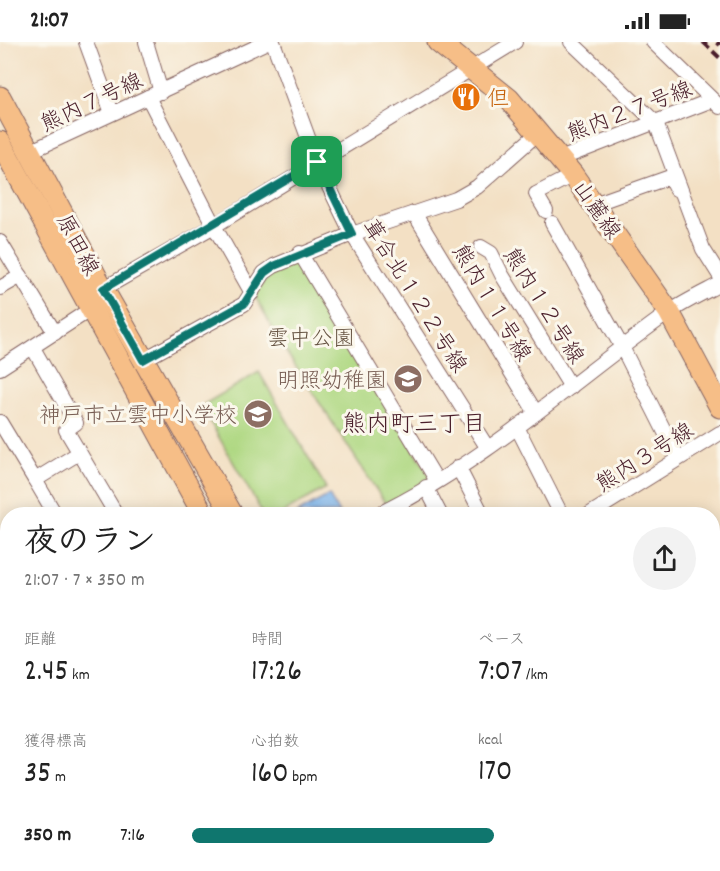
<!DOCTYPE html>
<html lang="ja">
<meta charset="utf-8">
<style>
body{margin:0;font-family:Dekko,"Klee One",sans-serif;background:#f2f2f2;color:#222;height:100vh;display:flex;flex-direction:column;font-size:22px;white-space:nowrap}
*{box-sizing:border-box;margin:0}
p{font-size:20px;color:#767676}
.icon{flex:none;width:33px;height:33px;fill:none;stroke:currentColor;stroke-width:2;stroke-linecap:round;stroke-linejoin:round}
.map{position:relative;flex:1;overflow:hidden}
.details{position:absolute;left:0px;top:465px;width:720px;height:364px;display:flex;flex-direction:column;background:#fff;border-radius:24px 24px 0 0;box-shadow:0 3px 15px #0003}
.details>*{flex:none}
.pin{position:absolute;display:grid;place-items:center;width:51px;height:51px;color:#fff;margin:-26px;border-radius:12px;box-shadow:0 3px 9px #0006}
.round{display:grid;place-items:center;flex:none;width:63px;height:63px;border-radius:32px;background:#f2f2f2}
.headline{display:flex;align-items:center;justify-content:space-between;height:102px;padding:0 24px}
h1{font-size:33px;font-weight:600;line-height:45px}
.metrics{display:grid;grid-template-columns:repeat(3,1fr);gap:9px;height:102px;padding:6px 24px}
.metrics div{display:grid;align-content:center}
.metrics b{font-size:30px;font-weight:600}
.metrics small{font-size:16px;font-weight:400}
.metrics p{font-size:16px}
ul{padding:0 24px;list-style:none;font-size:20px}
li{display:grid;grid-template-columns:96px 72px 1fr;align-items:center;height:45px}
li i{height:15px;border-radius:8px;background:#0f766e}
.status{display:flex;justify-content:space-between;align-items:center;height:42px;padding:0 30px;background:#fff;direction:ltr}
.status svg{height:16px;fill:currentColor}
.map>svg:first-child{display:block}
.green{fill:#afd882;stroke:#7c7c56;stroke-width:1.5}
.water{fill:#7db5ed;stroke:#646a8c;stroke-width:1.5}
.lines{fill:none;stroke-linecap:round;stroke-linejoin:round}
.river{stroke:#7db5ed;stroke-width:22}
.street-casing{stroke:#856361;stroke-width:16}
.secondary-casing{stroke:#856361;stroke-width:20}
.primary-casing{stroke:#856361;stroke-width:23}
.street{stroke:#fff;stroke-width:14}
.secondary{stroke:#fbe5cf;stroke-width:18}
.primary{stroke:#f6be87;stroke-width:21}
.rail{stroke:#4a1f2b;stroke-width:4;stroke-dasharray:9 4.5;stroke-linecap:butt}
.route-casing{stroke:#fff;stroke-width:12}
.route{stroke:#0f766e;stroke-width:8}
.labels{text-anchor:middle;stroke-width:6;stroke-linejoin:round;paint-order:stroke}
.food-label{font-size:22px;fill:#c56008;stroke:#fbf7ec;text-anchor:start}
.street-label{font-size:22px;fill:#4a1f2b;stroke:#fbf7ec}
.park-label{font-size:22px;fill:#685645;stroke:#fbf7ec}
.education-label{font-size:22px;fill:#785e54;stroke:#fbf7ec;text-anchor:end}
.neighbourhood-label{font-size:24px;fill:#4a1f2b;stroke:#fbf7ec}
</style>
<div class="status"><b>21:07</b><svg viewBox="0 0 49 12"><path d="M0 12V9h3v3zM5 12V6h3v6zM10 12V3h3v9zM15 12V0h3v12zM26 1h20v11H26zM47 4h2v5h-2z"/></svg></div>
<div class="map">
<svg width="720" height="829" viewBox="0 0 720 829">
<rect width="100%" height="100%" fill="#fbf7ec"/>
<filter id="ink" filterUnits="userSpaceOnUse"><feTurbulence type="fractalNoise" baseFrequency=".0167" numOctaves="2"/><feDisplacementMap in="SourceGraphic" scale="12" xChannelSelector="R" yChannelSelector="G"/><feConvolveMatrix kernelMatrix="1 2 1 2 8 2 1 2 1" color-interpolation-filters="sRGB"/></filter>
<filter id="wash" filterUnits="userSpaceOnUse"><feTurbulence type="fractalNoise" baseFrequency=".008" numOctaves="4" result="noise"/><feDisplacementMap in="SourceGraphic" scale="24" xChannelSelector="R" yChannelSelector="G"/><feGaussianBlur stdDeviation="1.35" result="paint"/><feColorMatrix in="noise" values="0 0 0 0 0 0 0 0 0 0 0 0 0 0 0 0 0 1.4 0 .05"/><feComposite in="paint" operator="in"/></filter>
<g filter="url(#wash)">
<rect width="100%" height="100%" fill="#f3e0c4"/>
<g class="green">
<polygon points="299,216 432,437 387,464 283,305 255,254 266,235"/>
<polygon points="259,330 326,446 281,472 263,472 201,364"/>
</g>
<polygon class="water" points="329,453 339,471 296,472"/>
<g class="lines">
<polyline class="river" points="712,772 720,772"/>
</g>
</g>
<g filter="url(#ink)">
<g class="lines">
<g class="street-casing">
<g id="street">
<polyline points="86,0 112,71"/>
<polyline points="146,0 161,50"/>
<polyline points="273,0 317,120 352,192 487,405"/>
<polyline points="571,0 656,81 703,207 720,234"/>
<polyline points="653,0 720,65"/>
<polyline points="148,55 214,184 252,251"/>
<polyline points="29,110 267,0"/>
<polyline points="560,117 712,58"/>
<polyline points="594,162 670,135 676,147"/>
<polyline points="546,169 536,152 573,133"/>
<polyline points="414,171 536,371"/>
<polyline points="552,181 623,307 678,416"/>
<polyline points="0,200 55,291"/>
<polyline points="481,205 491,211 502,233 571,345"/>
<polyline points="300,211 437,439"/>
<polyline points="0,246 21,234"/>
<polyline points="33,306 76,381 66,388 116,472"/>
<polyline points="143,318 244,262 264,231 274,224 352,192 456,157 477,145 538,91"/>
<polyline points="0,326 91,267 103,247 214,184 515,0"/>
<polyline points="0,380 35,438 79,411"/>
<polyline points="517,385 561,472"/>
<polyline points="458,425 482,472"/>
<polyline points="35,438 55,472"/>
<polyline points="426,445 440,472"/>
<path d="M379,472c106,-52 194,-133 289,-201 16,-11 35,-20 52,-29"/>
<polyline points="590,472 720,391"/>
<polyline points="0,532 8,545"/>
<polyline points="0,585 8,581"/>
<polyline points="0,755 8,767"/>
<polyline points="0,795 8,791"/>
<polyline points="40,822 45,829"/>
<polyline points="173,822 177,829"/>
<polyline points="250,822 253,829"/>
<polyline points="507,822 509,829"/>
<polyline points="129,829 127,826 133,822"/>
<polyline points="525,829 539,822"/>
</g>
</g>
<g class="secondary-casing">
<g id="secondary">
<polyline points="712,606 720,602"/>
<polyline points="298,829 311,822"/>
</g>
</g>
<g class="primary-casing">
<g id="primary">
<polyline points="438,0 509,57 573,133 669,270 720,365"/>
<polyline points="0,55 103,247 232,472"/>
<polyline points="0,100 203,472"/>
<polyline points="426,822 430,829"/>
<polyline points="458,822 462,829"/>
</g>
</g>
<use href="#street" class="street"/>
<use href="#secondary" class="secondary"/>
<use href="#primary" class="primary"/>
<g class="rail">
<polyline points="703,0 720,16"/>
<polyline points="717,0 720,3"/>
</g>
</g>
</g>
<g class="lines" filter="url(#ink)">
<g class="route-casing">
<polygon id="route" points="317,120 352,192 274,224 264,231 244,262 143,318 103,247"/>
</g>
<use href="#route" class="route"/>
</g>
<defs>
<g id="restaurant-disc" transform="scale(1.5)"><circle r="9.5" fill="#e8710a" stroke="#fbf7ec"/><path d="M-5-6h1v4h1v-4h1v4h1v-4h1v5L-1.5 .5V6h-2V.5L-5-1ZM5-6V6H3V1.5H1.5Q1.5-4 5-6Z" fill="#fff"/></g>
<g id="school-disc" transform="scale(1.5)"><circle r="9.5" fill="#8d6e63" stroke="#fbf7ec"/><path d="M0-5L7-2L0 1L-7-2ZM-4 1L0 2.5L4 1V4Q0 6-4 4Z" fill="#fff"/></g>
</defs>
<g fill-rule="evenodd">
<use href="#restaurant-disc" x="466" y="55"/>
<use href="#school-disc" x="408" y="337"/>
<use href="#school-disc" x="258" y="372"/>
</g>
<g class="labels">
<g class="food-label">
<text x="487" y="63">但</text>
</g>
<g class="street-label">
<text transform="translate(91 59) rotate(-25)" y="8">熊内７号線</text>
<text transform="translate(629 68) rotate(-21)" y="8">熊内２７号線</text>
<text transform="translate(598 167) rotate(55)" y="8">山麓線</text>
<text transform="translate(79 202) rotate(62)" y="8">原田線</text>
<text transform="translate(416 253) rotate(58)" y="8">葺合北１２２号線</text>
<text transform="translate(493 260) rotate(59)" y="8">熊内１１号線</text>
<text transform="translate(545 263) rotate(58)" y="8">熊内１２号線</text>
<text transform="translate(644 414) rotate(-32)" y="8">熊内３号線</text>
</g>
<g class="park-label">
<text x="311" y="303">雲中公園</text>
</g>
<g class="education-label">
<text x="387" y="345">明照幼稚園</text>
<text x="237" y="380">神戸市立雲中小学校</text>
</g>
<g class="neighbourhood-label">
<text x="414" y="389">熊内町三丁目</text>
</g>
</g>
</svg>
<div class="pin" style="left:317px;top:120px;background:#1e9e55"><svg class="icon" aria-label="arrive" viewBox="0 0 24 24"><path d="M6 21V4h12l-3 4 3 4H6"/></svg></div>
<section class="details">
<div class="headline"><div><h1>夜のラン</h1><p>21:07 · 7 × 350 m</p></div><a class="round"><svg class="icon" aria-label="share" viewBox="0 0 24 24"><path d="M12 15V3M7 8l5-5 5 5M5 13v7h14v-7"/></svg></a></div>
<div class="metrics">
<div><p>距離</p><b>2.45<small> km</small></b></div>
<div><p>時間</p><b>17:26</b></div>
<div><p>ペース</p><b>7:07<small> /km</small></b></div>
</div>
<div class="metrics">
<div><p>獲得標高</p><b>35<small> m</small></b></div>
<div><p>心拍数</p><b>160<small> bpm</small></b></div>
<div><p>kcal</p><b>170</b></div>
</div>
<ul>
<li><b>350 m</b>7:16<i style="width:60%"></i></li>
</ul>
</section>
</div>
